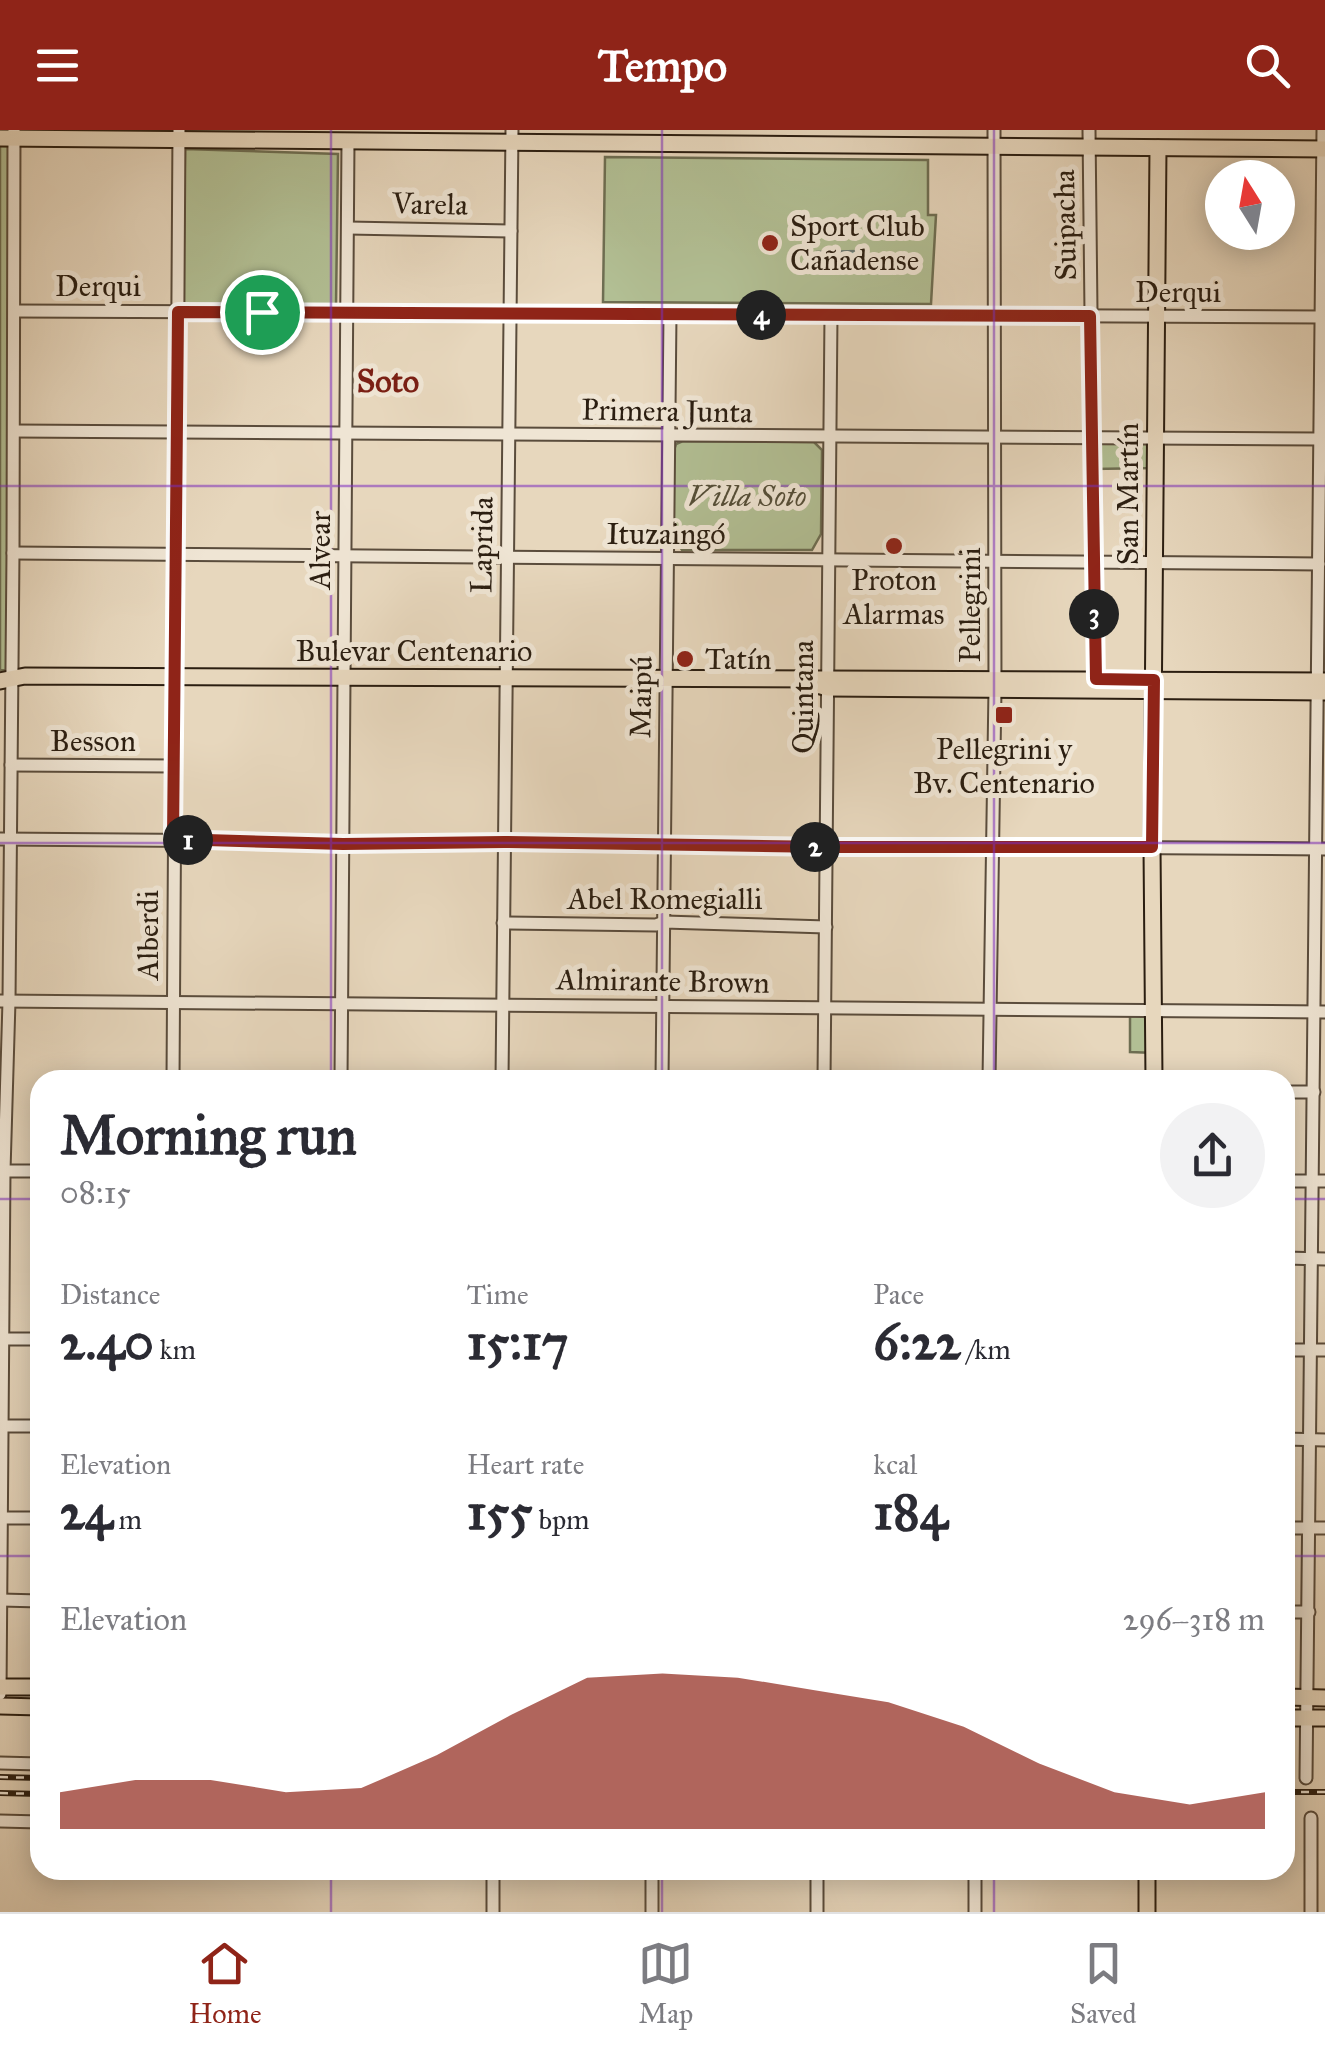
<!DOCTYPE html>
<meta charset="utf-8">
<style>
body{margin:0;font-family:"IM FELL Great Primer",serif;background:#f2f2f3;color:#2b2b33;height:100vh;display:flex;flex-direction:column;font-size:38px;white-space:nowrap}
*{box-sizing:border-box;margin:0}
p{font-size:32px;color:#7c7c81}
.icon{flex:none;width:55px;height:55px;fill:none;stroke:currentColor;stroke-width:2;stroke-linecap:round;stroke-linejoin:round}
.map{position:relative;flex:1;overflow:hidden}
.panel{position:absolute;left:30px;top:940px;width:1265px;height:810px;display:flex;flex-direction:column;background:#fff;border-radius:30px;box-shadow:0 5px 25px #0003}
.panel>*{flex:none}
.needle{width:65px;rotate:349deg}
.controls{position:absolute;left:1205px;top:30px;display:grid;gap:20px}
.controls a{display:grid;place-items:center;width:90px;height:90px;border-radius:50%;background:#fff;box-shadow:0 5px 25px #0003;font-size:50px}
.pin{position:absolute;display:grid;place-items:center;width:85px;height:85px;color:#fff;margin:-42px;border:5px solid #fff;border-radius:50%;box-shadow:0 2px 10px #0007}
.km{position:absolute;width:50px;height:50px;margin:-25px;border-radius:50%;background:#222;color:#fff;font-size:28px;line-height:50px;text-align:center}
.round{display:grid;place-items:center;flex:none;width:105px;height:105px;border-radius:52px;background:#f2f2f3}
.headline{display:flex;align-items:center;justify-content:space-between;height:170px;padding:0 30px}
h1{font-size:55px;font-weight:700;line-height:75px}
.metrics{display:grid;grid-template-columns:repeat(3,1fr);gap:15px;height:170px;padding:10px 30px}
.metrics div{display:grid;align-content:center}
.metrics b{font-size:50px;font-weight:700}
.metrics small{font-size:28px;font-weight:400}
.metrics p{font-size:28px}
.chart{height:280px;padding:20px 30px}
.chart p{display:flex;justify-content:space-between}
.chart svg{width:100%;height:180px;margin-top:10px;fill:#8f2418;opacity:.7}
header{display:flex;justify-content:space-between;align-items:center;height:130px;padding:0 30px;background:#8f2418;color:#fff;font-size:45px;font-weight:700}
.tab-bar{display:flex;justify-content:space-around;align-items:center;height:140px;border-top:2px solid #e1e1e2;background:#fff;font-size:28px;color:#7c7c81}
.tab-bar a{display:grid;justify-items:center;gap:5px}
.tab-bar .current{color:#8f2418}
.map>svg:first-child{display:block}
.green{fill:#b2bf94;stroke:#6e6e52;stroke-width:2.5}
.water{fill:#97b8b5;stroke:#6c7a73;stroke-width:2.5}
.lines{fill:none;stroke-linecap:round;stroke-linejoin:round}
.minor-casing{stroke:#5a4c3c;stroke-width:15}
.major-casing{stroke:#2b1e11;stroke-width:19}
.minor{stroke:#efe5d4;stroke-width:11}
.major{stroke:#e7d7bd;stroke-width:15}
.rail-casing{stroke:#2b1e11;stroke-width:6}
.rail{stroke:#efe5d4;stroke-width:2.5;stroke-dasharray:8;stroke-linecap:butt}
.route-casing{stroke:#fff;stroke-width:20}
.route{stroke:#8f2418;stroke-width:12}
.grid{fill:none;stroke:#7b2cbf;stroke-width:2.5;stroke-opacity:0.55}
.poi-dot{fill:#8f2418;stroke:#efe5d4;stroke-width:4}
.labels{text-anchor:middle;stroke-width:10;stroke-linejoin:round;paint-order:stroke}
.street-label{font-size:30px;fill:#2b1e11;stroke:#efe5d4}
.poi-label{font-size:30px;fill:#2b1e11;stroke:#efe5d4;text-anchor:start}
.park-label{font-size:30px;font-style:italic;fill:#544e38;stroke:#efe5d4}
.neighbourhood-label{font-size:32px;font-weight:bold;fill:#7a1f14;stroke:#efe5d4}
</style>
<header><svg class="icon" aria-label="menu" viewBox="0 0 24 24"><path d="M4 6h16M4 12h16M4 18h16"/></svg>Tempo<svg class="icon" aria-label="search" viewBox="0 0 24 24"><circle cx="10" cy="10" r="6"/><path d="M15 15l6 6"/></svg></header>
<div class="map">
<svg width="1325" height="1782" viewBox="0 0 1325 1782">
<rect width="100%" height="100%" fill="#e7d7bd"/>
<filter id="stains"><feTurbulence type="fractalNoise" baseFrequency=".002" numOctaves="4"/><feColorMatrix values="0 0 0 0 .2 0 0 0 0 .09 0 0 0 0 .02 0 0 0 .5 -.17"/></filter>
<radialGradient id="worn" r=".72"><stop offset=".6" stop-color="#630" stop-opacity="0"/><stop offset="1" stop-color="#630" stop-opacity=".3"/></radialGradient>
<g class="green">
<polygon points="0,8 14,8 12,541 0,540"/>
<polygon points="185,19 338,24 336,176 183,173"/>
<polygon points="605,27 928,30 928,85 936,85 931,174 603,172"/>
<polygon points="1092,306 1156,307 1155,338 1092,339"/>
<polygon points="683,311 814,312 822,320 821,404 812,420 682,420 672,404 673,323 676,314"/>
<polygon points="1130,880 1155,881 1155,923 1130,922"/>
</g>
<polygon class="water" points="857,121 858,136 817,137 817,122"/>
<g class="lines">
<g class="minor-casing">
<g id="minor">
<polyline points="1089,0 1095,549"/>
<polyline points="348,98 511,101"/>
<polyline points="15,181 1322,187"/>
<polyline points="14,301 1319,309"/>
<polyline points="13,423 1319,434"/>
<polyline points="11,635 174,636"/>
<polyline points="0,709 1325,719"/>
<polyline points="503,793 656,795 664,792 826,797"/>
<polyline points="0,871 1325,882"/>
<polyline points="173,950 179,0"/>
<polyline points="341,950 348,11"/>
<polyline points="502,950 512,0"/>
<polyline points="662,950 670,184"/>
<polyline points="824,950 831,185"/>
<polyline points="989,950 995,559 994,0"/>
<polyline points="1285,962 1314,962"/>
<polyline points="0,1041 40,1041"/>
<polyline points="1285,1051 1325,1051"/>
<polyline points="1285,1128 1325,1129"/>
<polyline points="0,1209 40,1209"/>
<polyline points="1285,1220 1325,1220"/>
<polyline points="2,1296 40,1296"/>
<polyline points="1285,1309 1325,1310"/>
<polyline points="0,1388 40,1388"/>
<polyline points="1285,1398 1325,1398"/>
<polyline points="1,1470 40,1471"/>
<polyline points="1285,1482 1309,1482"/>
<polyline points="0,1564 4,1041 9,871 13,423 14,0"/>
<polyline points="0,1633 40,1634"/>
<polyline points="1306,1648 1323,0"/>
<polyline points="1311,1688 1311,1782"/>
<polyline points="0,1691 40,1692"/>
<polyline points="652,1740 652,1782"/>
<polyline points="817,1740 817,1782"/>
<polyline points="493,1782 493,1740"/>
<polyline points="975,1782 975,1740"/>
</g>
</g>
<g class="major-casing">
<g id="major">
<polyline points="0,8 1325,19"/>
<polyline points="0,551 25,546 1325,551"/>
<polyline points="810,553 828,558 1325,562"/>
<polyline points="1154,950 1152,717 1158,18"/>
<polyline points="1,1557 40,1557"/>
<polyline points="1285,1567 1325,1568"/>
<polyline points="0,1576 40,1577"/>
<polyline points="1285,1588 1325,1588"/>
<polyline points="1147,1782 1147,1740"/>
</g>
</g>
<use href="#minor" class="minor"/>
<use href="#major" class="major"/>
<g class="rail-casing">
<g id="rail">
<polyline points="0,1647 40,1648"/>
<polyline points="1285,1662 1325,1662"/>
<polyline points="0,1663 40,1664"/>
</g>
</g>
<use href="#rail" class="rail"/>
</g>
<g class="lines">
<g class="route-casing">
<polygon id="route" points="178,182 1090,186 1096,549 1154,550 1152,717 827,717 504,712 343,714 173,709"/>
</g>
<use href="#route" class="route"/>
</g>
<path class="grid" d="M331,0v950M662,0v950M994,0v950M0,356h1325M0,713h1325M0,1069h40M1285,1069h40M0,1426h40M1285,1426h40M331,1740v42M662,1740v42M994,1740v42"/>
<g class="poi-dot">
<circle cx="770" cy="113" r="10"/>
<circle cx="894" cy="416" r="10"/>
<circle cx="685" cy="529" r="10"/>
<rect x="994" y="575" width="20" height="20" rx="5"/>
</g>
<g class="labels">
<g class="street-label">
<text transform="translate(430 74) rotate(1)" y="10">Varela</text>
<text transform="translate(1065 95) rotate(-91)" y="10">Suipacha</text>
<text x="98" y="166">Derqui</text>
<text x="1178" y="172">Derqui</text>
<text transform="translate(667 281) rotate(1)" y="10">Primera Junta</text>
<text transform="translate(1128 364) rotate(-90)" y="10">San Martín</text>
<text x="666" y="414">Ituzaingó</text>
<text transform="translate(482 415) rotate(-89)" y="10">Laprida</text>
<text transform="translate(320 420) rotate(-90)" y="10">Alvear</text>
<text transform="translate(970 475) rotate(-90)" y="10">Pellegrini</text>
<text x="414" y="531">Bulevar Centenario</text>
<text transform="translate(641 567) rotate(-89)" y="10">Maipú</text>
<text transform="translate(803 567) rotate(-90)" y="10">Quintana</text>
<text x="93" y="621">Besson</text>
<text x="665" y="779">Abel Romegialli</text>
<text transform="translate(148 805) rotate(-90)" y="10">Alberdi</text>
<text transform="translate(663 851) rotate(1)" y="10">Almirante Brown</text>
</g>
<g class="poi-label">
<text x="790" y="106">Sport Club<tspan x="790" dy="34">Cañadense</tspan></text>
<text x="894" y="460" text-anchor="middle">Proton<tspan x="894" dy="34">Alarmas</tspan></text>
<text x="705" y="539">Tatín</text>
<text x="1004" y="629" text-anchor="middle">Pellegrini y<tspan x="1004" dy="34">Bv. Centenario</tspan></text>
</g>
<g class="park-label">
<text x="747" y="376">Villa Soto</text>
</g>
<g class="neighbourhood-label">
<text x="388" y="262">Soto</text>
</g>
</g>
<rect width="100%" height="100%" filter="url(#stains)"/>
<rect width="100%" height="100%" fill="url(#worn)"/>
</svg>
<div class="controls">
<a><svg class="needle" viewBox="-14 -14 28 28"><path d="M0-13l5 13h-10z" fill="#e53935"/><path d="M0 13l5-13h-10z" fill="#7c7c81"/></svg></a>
</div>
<div class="pin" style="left:262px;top:182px;background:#1e9e55"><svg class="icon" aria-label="arrive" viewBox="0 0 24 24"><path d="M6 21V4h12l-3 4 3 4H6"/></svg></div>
<b class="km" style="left:188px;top:710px">1</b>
<b class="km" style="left:815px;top:717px">2</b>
<b class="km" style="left:1094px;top:484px">3</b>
<b class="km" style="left:761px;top:185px">4</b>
<section class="panel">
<div class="headline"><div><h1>Morning run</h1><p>08:15</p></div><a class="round"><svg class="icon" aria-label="share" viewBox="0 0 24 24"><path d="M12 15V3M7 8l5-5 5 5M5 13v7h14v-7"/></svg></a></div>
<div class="metrics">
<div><p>Distance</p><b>2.40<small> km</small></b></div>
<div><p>Time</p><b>15:17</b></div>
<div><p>Pace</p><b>6:22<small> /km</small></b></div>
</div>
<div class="metrics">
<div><p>Elevation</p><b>24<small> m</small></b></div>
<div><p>Heart rate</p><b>155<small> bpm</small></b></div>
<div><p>kcal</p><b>184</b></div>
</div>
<div class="chart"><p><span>Elevation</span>296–318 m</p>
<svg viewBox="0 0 160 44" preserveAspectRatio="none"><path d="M0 44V35L10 32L20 32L30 35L40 34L50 26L60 16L70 7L80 6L90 7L100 10L110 13L120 19L130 28L140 35L150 38L160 35V44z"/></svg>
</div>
</section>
</div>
<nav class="tab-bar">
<a class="current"><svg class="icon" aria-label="home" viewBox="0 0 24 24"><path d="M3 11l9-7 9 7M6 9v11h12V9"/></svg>Home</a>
<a><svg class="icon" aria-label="map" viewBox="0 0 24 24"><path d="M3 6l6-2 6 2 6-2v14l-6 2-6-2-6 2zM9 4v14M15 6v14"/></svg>Map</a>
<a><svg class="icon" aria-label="saved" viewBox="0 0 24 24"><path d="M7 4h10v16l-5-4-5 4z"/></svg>Saved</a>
</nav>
